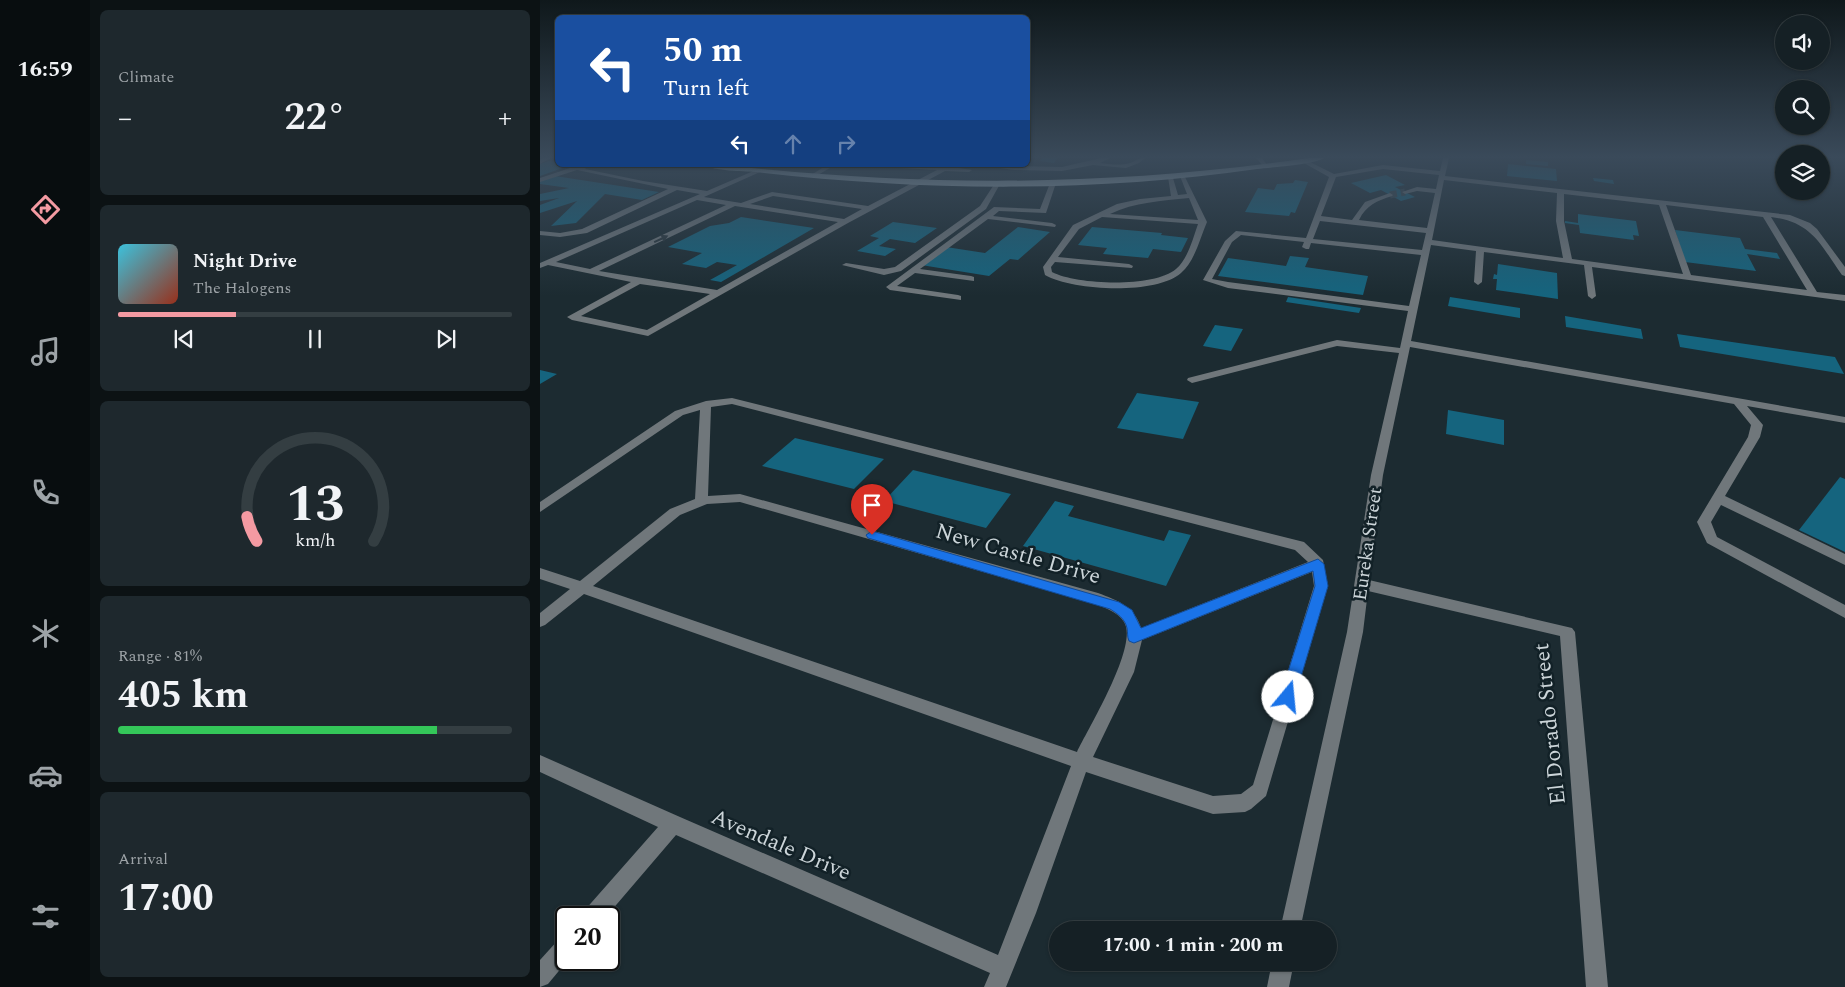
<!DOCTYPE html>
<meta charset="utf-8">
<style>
:root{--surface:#152025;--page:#1e282d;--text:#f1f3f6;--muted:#9da3a7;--line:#343e42;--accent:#f49aa2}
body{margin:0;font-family:Spectral,serif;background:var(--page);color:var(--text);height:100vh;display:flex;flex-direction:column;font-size:19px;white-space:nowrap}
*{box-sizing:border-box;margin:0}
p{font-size:16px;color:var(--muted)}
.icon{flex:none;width:28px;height:28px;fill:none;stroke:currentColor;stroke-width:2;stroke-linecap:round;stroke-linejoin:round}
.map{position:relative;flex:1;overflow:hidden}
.sheet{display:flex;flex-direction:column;gap:10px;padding:10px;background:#0c1214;width:450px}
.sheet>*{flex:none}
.hud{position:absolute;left:15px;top:15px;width:475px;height:152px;border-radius:8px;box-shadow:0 1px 4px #0004,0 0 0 1px var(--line);background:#1a4fa0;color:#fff;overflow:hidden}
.controls{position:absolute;left:1235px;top:15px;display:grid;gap:10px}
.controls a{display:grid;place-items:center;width:55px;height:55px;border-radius:50%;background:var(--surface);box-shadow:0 1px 4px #0004,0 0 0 1px var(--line);font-size:25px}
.speed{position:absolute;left:15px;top:906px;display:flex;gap:10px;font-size:25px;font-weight:700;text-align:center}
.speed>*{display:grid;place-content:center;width:65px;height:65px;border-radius:50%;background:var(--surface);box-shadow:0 1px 4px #0004,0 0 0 1px var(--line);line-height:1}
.speed .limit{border:2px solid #111;border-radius:8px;background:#fff;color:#111}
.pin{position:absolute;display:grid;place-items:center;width:42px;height:42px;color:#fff;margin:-51px -21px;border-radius:50% 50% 50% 0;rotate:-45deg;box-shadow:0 0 5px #0007}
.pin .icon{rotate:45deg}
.me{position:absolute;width:55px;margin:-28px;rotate:17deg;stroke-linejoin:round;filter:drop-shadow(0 0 4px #0008)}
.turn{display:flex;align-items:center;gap:18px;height:105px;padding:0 25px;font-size:22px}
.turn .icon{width:65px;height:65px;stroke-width:2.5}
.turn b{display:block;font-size:35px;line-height:42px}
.lanes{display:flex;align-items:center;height:48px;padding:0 25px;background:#0003;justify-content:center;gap:25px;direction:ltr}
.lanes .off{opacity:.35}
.big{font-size:38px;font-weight:700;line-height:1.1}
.sheet .tile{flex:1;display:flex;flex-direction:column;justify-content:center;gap:8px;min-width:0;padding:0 18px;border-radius:8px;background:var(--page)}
.sheet .dial{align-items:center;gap:0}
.dial svg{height:130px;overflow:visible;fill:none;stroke:var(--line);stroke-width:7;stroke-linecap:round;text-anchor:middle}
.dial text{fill:var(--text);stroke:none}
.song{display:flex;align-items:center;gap:15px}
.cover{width:60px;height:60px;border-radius:8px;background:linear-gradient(135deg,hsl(190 70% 55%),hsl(10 70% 35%))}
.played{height:5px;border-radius:2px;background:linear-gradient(90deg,var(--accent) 30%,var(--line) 30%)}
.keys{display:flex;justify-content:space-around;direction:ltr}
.heat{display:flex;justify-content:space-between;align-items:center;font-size:28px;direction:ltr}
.charge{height:8px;border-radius:4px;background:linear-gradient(90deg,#34c759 81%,var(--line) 0)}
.trip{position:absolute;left:509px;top:921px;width:288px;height:50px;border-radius:25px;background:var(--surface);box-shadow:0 1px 4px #0004,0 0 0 1px var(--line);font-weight:700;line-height:50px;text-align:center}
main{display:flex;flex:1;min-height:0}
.dock{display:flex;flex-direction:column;width:90px;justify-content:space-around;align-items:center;background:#080d0f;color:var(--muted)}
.dock .icon{width:35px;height:35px}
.dock .selected{color:var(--accent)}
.dock b{font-size:22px;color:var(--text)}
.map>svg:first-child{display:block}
.building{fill:#15647e}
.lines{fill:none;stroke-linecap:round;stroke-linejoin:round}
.minor-tunnel{stroke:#36444a;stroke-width:7;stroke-dasharray:7 4;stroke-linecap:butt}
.minor{fill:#70777b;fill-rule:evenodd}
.major{fill:#b7c7ce;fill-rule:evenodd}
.oneway{fill:#2a363c}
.route{fill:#1a73e8;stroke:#114b97}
.labels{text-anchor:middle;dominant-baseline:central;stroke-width:5;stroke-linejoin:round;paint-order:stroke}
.street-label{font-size:19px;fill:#ccd5d9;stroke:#122127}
.near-street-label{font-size:22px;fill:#ccd5d9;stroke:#122127}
</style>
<main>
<nav class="dock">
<b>16:59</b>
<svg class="icon selected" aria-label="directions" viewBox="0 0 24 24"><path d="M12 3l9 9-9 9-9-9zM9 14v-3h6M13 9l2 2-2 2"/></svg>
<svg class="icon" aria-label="music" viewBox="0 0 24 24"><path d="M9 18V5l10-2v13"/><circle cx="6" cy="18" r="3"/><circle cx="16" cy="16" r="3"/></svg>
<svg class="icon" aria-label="phone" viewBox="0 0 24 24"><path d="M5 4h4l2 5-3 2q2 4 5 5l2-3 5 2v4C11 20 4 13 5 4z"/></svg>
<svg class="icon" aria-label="climate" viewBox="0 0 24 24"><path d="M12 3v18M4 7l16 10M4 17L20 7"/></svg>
<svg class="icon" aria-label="car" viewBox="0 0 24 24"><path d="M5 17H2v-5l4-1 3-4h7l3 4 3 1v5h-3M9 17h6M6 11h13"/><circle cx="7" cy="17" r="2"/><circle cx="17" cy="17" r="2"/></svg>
<svg class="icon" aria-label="filters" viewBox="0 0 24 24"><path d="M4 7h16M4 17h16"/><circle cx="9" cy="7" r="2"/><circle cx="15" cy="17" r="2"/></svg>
</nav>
<section class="sheet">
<div class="tile"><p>Climate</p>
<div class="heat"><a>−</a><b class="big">22°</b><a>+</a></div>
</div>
<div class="tile">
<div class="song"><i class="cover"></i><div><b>Night Drive</b><p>The Halogens</p></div></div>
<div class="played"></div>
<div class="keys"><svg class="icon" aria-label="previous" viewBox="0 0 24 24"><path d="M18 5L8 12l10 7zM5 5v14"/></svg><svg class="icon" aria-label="pause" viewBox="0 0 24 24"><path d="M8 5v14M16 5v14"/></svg><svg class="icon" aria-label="next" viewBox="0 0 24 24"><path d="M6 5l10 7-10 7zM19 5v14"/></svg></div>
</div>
<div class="tile dial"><svg viewBox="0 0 100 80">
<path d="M14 69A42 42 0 1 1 86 69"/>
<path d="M14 69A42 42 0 0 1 8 54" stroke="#f49aa2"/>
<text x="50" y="56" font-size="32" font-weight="700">13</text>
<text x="50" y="72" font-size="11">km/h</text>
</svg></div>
<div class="tile"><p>Range · 81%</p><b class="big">405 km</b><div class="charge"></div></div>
<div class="tile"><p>Arrival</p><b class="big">17:00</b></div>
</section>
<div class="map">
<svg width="1305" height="987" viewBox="0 0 1305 987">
<rect width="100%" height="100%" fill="#1c2b31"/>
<g class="building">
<polygon points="502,158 517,158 514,163 500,161"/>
<polygon points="986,160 1008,162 1008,166 986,164"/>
<polygon points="9,161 18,162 18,165 31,165 0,176 0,164"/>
<polygon points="968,164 1016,169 1017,181 967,176"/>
<polygon points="846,175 865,185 855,187 875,197 861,201 841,190 830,193 811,183"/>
<polygon points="15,176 119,192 102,200 65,194 36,223 11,226 37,201 0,213 0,205 19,198 0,201 0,194 29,188 0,184 0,181"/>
<polygon points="1053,178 1073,180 1074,184 1054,181"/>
<polygon points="755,180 768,182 755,213 751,212 749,216 705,212 718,188 734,190 737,184 753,183"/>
<polygon points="1038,214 1096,221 1099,236 1093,235 1094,240 1040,233 1039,225 1025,223 1025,221 1038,223"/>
<polygon points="201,217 274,228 181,282 170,280 197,265 177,262 166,268 142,264 162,253 128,247 170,226 189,223"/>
<polygon points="353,222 397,228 375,243 350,239 339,246 356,249 345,256 317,251 339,238 330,236"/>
<polygon points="478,227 510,232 478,260 470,259 449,276 381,265 406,247 445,253"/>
<polygon points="552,227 622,233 621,235 648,238 641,252 613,249 608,258 563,254 567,248 538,245"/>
<polygon points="1135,230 1200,238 1205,249 1237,253 1240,259 1207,254 1216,271 1145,262"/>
<polygon points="750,256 769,258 765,267 828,276 823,295 678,276 688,258 746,266"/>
<polygon points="958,264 1017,273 1018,299 956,290 957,279 953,279 954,274 957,275"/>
<polygon points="748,297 821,308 819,313 746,302"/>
<polygon points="910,297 980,308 980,318 908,306"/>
<polygon points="1025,316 1101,329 1103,339 1026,327"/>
<polygon points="675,325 703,329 691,351 663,346"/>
<polygon points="1137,334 1295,357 1304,374 1140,347"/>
<polygon points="0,370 17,374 0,384"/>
<polygon points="597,393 659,402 643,439 577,428"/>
<polygon points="908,410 964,420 964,445 906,434"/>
<polygon points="255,438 344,459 314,489 222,466"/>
<polygon points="373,470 471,494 446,528 344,501"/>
<polygon points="1300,477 1305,479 1305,552 1259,530"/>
<polygon points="515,501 534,506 528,516 624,541 629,530 651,535 626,586 483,546"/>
</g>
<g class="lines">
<polyline class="minor-tunnel" points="850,195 865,192"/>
<g class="minor">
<polygon points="3,158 11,158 0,164 0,160"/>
<path d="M561,158H570L560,163C569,164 580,166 590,163C596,161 598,158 605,158L599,163L586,168L553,165L522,171L474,170L440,165L522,167Z"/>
<polygon points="716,158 722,158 729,168 725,168"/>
<path d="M903,158H909L905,176L1250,215L1270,223L1277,229L1305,267V276L1302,275C1280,244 1272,222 1231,217L1277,292L1305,295V301L1052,267L1056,296L1052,299L1048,296L1044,265L944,252L942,282L938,285L934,282L936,251L891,245L871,341L1305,417V423L1207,406L1223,425L1220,437L1185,496L1305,554V565L1181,505L1171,522L1177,537L1305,605V618L1167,543L1157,522L1208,437L1211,425L1194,404L870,347L843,475L829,580L1032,628L1035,632L1068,987H1046L1020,636L828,591L823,632L760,930H740L807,632L831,475L859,353L797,346L652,383L647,380L648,378L797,340L860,348L868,311L688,288L663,280L685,241L696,231L766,238L789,177L762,162V160H766L794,174L843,165L900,171ZM843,169L899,175L896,189L877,187L862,192L865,194L877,191L895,193L887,228L819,220C826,205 837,201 852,196L853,195L850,193L825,202L812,220L781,216L796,177ZM904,180L1017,193L1016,221L1023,258L892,240ZM1024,194L1119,205L1143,274L1032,259L1024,221ZM1126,205L1223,217L1267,290L1151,275ZM780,221L886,233L882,250L773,239ZM701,235L764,242L762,247L766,249H769L771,243L881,255L869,306L688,282L672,279L692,242Z"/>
<path d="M39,165H49L45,169L103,181L167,191L218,169L220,172L164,197L201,203L232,192L328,206L397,170L343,167L340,165L403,167L414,165L412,167L432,170L429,172L405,171L308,223L108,336L32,320L27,317L91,282L8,265L0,268V263L160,194L137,190L47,233L20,237L0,235V231L20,233L42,229L128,189L37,170L0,182V178ZM233,196L322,209L304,219L210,204ZM157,200L186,205L50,269L16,262ZM195,206L298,222L177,290L59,271ZM100,284L170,294L107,330L41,316Z"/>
<polygon points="287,165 295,165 276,176 271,175"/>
<path d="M640,176L645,177L667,222C660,238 655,261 641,273C616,295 533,291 505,275L503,267L533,225L577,204L600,199L631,196L628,177L633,178L638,195L647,194ZM649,198L658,220L570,214C595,202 621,201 649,198ZM562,217L658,224C653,238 648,259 636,269C614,288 537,285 512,272L511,267L515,262L592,268L593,266L589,264L518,257L539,229Z"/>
<polygon points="513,181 516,183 506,213 459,211 453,216 512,223 516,225 515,227 448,219 380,269 431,276 434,277 434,281 375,273 357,286 418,295 421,296 421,300 350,290 346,287 454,207 500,209 510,183"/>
<polygon points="455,183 460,184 446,209 361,271 344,275 302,265 306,263 344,269 355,267 440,206"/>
<path d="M192,398L764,542L783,560L788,586L726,796L711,809L705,812L673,814L546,772L496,913L466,987H444L450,973L136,835L65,918H41L44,911L118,827L0,772V755L140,817L458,955L531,766L44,594L5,625L0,627V613L30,589L0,579V568L40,581L130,509L155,499L160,410L143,415L0,512V502L135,411L166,401ZM192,404L755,550L768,562L601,628C595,607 577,600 558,593L200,494L168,496L171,407ZM200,502L555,604C565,608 578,612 584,622C599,645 549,727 537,752L53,586L140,515L167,504ZM772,572L774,586L713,785L701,794L673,796L553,757L594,672L602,640Z"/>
<polygon points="26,936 28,960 8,984 0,987 0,960 19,939"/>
<polygon points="732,962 754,962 749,987 727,987"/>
</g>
<path class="major" d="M769,158H784C773,165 732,167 717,169C552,193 381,191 216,172C203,171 174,171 164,165H184C383,187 571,187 769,158Z"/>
</g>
<defs><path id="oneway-solid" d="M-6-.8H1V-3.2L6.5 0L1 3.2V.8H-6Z" transform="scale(1.25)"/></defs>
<use class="oneway" href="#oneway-solid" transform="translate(121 239) rotate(-25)"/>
<linearGradient id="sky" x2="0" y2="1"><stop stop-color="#0f181b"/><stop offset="0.53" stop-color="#3a4a5a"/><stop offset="1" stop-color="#3a4a5a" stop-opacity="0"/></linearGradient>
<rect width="1305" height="296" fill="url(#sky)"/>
<path class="route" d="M332,531L579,602L592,610L601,628L778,559L784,564L788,586L755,697L753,702L748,704L743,702L740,697L775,586L773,571L594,643L589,641C587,636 588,634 587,628C585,619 578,614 570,609L328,538L326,535Z"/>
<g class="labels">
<g class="street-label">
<text transform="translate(828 544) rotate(-82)">Eureka Street</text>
</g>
<g class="near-street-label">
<text transform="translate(478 554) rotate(16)">New Castle Drive</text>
<text transform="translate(1010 724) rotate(-96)">El Dorado Street</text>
<text transform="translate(241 845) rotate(23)">Avendale Drive</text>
</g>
</g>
</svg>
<div class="controls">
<a><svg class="icon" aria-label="sound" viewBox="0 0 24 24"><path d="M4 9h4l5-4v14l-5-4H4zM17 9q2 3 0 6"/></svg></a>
<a><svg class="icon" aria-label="search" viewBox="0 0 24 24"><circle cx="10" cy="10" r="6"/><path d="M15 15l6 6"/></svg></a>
<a><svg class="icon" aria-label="layers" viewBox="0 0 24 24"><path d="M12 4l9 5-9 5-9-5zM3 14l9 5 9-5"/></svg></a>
</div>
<div class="speed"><div class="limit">20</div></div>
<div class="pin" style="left:332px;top:535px;background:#d93025"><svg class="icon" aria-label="arrive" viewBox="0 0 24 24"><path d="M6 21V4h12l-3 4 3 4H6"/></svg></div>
<svg class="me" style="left:748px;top:697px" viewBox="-20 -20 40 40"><circle r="19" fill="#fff"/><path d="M0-13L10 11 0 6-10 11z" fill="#1a73e8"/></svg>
<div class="trip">17:00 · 1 min · 200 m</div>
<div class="hud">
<div class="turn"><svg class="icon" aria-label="left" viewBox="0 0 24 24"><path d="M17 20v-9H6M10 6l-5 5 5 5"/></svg><div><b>50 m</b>Turn left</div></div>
<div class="lanes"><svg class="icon" aria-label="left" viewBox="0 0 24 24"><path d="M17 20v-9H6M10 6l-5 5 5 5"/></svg><svg class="icon off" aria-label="ahead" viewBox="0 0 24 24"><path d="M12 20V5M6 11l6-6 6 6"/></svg><svg class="icon off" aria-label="right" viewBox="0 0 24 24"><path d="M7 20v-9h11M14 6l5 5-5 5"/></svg></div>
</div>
</div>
</main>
